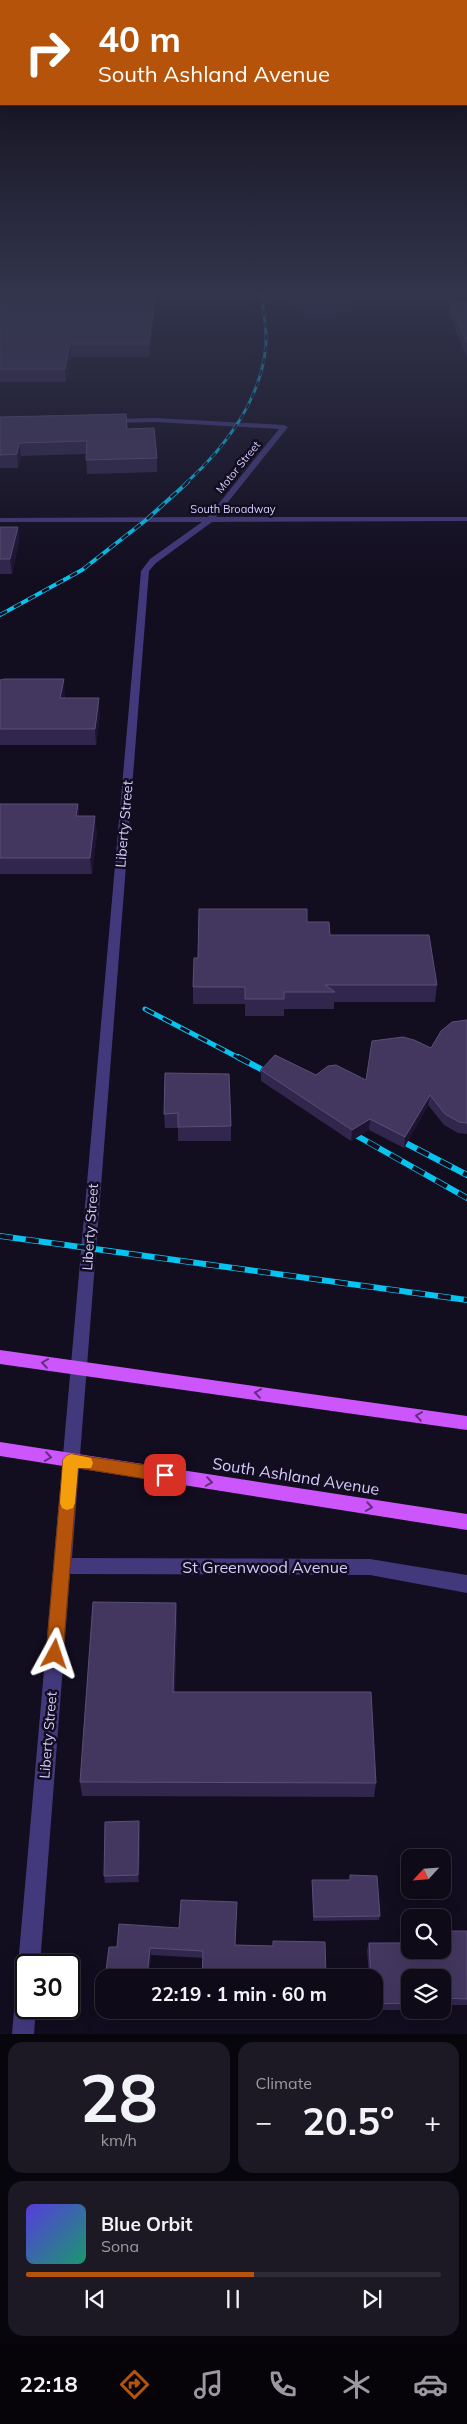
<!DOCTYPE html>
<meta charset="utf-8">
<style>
:root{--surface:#0e0a17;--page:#1c1824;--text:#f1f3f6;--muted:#9b9aa1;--line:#2e2b36;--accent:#b45309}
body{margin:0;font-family:Mulish,sans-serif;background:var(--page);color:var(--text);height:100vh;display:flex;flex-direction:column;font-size:19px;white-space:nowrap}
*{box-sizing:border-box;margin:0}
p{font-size:16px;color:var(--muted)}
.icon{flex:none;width:28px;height:28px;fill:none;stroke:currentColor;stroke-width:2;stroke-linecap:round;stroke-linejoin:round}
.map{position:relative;height:2034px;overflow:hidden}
.sheet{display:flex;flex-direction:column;gap:8px;padding:8px;background:#08060d;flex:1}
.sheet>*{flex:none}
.hud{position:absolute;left:0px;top:0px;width:468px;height:105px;box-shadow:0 5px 20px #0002,0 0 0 1px var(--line);background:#b45309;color:#fff;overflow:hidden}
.needle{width:32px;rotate:244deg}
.buttons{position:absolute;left:401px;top:1849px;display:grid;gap:10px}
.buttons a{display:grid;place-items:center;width:50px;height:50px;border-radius:10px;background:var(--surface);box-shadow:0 5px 20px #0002,0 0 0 1px var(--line);font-size:25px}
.speed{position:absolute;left:15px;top:1954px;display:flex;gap:10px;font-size:25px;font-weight:700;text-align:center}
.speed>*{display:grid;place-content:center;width:65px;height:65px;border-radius:50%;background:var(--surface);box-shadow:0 5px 20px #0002,0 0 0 1px var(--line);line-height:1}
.speed .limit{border:2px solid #111;border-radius:8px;background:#fff;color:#111}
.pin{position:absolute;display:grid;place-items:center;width:42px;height:42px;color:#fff;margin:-21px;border-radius:10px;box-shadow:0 2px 8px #0006}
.me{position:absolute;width:55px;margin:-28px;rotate:5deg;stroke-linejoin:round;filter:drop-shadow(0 0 4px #0008)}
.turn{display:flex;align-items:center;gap:18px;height:105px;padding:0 15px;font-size:22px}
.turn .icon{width:65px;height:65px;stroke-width:2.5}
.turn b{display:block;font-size:35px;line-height:42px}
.big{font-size:38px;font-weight:700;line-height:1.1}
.sheet .widget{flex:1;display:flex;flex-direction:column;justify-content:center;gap:8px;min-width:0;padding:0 18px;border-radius:15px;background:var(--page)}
.sheet .dial{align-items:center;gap:0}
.dial b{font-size:65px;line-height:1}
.song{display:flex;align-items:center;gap:15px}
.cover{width:60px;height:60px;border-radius:8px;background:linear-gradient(135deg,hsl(250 70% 55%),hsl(160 70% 35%))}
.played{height:5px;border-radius:2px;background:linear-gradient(90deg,var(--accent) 55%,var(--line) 55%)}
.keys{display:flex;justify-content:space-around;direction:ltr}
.heat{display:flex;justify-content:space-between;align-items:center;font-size:28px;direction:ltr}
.sheet .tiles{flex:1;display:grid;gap:8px;grid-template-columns:1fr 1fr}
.widget:last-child{grid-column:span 2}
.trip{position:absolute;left:95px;top:1969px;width:288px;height:50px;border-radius:15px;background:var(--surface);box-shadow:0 5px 20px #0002,0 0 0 1px var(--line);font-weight:700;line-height:50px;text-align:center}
.tabs{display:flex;height:80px;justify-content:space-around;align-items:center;background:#060409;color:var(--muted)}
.tabs .icon{width:35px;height:35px}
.tabs .current{color:var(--accent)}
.tabs b{font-size:22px;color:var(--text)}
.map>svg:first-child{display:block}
.water{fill:#0a173b}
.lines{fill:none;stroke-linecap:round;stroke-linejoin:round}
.minor{fill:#42397d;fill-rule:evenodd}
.major{fill:#cc56fb;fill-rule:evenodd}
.rail-far3-casing{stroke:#06c3ef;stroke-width:3}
.rail-far2-casing{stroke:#06c3ef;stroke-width:4}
.rail-far1-casing{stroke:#06c3ef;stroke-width:5}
.rail-casing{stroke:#06c3ef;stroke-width:6}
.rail-far3{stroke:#120d1f;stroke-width:2;stroke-dasharray:6;stroke-linecap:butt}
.rail-far2{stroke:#120d1f;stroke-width:2.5;stroke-dasharray:8;stroke-linecap:butt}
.rail-far1{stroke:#120d1f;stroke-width:3;stroke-dasharray:10;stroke-linecap:butt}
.rail{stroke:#120d1f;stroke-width:4.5;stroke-dasharray:13;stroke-linecap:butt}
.wall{fill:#31264c}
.shaded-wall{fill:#1d1432}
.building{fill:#43375f;stroke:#5a4f78}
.oneway{stroke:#662e82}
.route{fill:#b45309;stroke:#753606}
.slow{fill:#f59e0b}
.labels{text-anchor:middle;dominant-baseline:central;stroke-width:5;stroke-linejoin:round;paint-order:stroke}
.far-street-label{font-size:11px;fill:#d6ccfe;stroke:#120d1f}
.street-label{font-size:14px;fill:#d6ccfe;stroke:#120d1f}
.near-street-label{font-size:16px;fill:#d6ccfe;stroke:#120d1f}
</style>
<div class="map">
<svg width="467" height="2034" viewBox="0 0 467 2034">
<rect width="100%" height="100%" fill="#120d1f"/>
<polygon class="water" points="293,291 346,291 349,316 304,318 299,315"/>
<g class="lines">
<g class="minor">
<polygon points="156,418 284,425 288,427 216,517 467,517 467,521 212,522 156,563 149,571 72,1558 370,1559 467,1575 467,1593 370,1575 70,1574 40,1965 26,1965 26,1974 22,1972 18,1965 141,571 150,559 202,522 0,522 0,518 208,517 279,429 156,422 110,423 106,421 110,419"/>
<polygon points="26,1988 26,2008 36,2008 34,2034 12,2034 15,1999 18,1991"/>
</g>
<g class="major">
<polygon points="0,1350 467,1416 467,1430 0,1364"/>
<polygon points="0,1442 467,1514 467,1530 0,1456"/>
</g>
<g class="rail-far3-casing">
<path id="rail-far3" d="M186,483C225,448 262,399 266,344C267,327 263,308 261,291"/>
</g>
<g class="rail-far2-casing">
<polyline id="rail-far2" points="0,615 82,570 146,520 188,482"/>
</g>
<g class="rail-far1-casing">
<polyline id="rail-far1" points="145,1009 241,1059"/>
</g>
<g class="rail-casing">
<g id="rail">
<polyline points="238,1057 274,1076"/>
<polyline points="345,1129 467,1198"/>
<polyline points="394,1137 467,1175"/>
<polyline points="0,1236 467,1300"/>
</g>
</g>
<use href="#rail-far3" class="rail-far3"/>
<use href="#rail-far2" class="rail-far2"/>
<use href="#rail-far1" class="rail-far1"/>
<use href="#rail" class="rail"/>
</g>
<g class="wall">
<polygon points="0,291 157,291 149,357 71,357 66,382 0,382"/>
<polygon points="450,302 467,302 467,358 449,314"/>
<polygon points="0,417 127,429 157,458 157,472 87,474 86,454 21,456 18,468 0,468"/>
<polygon points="0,527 18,527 19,541 12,574 0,574"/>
<polygon points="0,680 65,695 65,698 100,714 96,745 0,745"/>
<polygon points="0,804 78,804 79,816 97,832 92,874 0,874"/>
<polygon points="307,922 330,935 437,985 435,1002 334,1002 334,1009 284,1009 284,1016 245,1016 245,1004 193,1004 193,987 198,958"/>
<polygon points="467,1020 467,1134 458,1133 444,1125 428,1105 404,1148 369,1130 351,1141 261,1081 261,1070 366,1080 431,1048"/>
<polygon points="165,1073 231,1126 231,1141 178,1141 178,1128 165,1128 164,1114"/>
<polygon points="176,1603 177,1618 175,1692 376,1783 374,1797 82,1796 80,1782"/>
<polygon points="140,1828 139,1882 105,1883 104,1876"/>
<polygon points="350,1875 380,1916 379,1920 313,1921 312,1880 350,1880"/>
<polygon points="450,1931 467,1931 467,2005 442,2005 442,1978 410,1978 410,2010 372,2010 374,2010 374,1978 369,1978 367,1950 369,1943 448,1942 447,1938"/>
<polygon points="325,1942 203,1958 151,1955 149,1978 105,1978 117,1947 236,1945 273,1946"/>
</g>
<g class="shaded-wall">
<polygon points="155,291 157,291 149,357 149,344"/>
<polygon points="70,344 71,357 66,382 65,369"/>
<polygon points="19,443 21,456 18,468 17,454"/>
<polygon points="18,527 19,541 12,574 10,559"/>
<polygon points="64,679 65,695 61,714 60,698"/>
<polygon points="99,698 100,714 96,745 95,729"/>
<polygon points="78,804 79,821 76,816"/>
<polygon points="95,816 97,832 92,874 90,858"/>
<polygon points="430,1095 428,1105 404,1148 405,1137"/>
<polygon points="370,1119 369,1130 351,1141 352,1130"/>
<polygon points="176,1603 177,1618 174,1706 173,1692"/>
<polygon points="139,1821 140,1828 139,1882 138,1875"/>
<polygon points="150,1948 151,1955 149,1978 147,1978"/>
</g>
<g class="building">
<polygon points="0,291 155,291 149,344 70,344 65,369 0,369"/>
<polygon points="450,302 467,302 467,343"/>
<polygon points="126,414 127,429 154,428 157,458 86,460 87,441 19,443 17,454 0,455 0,417"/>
<polygon points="0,527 18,527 10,559 0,559"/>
<polygon points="5,679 64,679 60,698 99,698 95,729 0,729 0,680"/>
<polygon points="0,804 78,804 76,816 95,816 90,858 0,858"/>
<polygon points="199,909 307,909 307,922 329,922 330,935 429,935 437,985 325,985 335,992 284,992 284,999 245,999 245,987 193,987 194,958 198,958"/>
<polygon points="467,1020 467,1123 459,1122 445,1114 430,1095 405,1137 370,1119 352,1130 261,1070 275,1055 316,1075 328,1066 336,1065 366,1080 372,1041 403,1037 414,1040 431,1048 441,1031 452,1022"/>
<polygon points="165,1073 229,1074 231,1126 178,1127 178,1113 164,1114"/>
<polygon points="93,1602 176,1603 173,1692 371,1692 376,1783 80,1782"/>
<polygon points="139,1821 138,1875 104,1876 105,1822"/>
<polygon points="350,1875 377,1876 380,1916 314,1917 312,1880 350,1880"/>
<polygon points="181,1900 237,1902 235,1945 273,1946 273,1941 325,1942 326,1978 202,1978 203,1951 150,1948 147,1978 105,1978 109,1947 117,1947 119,1924 179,1928"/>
<polygon points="450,1931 467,1931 467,1999 442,1998 442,1978 410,1978 410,2003 374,2004 374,1978 371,1978 369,1943 410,1943 410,1950 442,1950 442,1942 451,1942"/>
</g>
<defs><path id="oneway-chevron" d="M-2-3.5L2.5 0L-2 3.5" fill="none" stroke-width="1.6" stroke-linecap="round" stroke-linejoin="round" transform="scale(1.25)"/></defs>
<g class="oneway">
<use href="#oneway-chevron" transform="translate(45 1363) rotate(-172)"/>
<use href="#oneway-chevron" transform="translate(258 1393) rotate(-172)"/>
<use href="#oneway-chevron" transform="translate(419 1416) rotate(-172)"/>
<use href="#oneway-chevron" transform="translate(48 1457) rotate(9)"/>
<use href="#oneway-chevron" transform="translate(209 1482) rotate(9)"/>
<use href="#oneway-chevron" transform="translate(369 1507) rotate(9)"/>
</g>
<linearGradient id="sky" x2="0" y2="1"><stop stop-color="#0a0711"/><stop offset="0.51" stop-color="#33354d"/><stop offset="1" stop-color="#33354d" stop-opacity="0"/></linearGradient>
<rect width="467" height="576" fill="url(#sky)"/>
<polygon class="route" points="71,1454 165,1468 171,1470 173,1475 171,1480 165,1482 78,1468 63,1654 61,1660 55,1662 49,1660 46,1654 63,1460 66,1456"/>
<polygon class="slow" points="71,1454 91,1458 93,1463 91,1468 78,1468 75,1503 73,1508 67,1510 62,1508 60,1503 63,1460 66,1456"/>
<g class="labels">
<g class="far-street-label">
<text transform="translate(238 467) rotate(-51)">Motor Street</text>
<text x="233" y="509">South Broadway</text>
</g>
<g class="street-label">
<text transform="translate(124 824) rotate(-85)">Liberty Street</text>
<text transform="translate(90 1227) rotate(-86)">Liberty Street</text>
<text transform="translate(48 1735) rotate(-85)">Liberty Street</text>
</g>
<g class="near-street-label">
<text transform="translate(296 1476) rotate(9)">South Ashland Avenue</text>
<text x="265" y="1567">St Greenwood Avenue</text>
</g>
</g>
</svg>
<div class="buttons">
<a><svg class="needle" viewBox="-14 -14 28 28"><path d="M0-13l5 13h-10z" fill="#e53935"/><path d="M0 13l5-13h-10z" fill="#9b9aa1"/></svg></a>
<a><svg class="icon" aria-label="search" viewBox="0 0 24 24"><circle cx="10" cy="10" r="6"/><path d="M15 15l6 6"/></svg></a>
<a><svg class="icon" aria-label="layers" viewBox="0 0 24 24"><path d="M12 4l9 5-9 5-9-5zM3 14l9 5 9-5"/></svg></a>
</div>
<div class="speed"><div class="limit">30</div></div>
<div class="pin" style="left:165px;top:1475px;background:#d93025"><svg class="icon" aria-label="arrive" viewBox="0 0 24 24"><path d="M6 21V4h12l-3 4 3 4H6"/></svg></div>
<svg class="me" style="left:55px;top:1654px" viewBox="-20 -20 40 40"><path d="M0-17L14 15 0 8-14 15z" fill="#b45309" stroke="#fff" stroke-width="4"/></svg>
<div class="trip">22:19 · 1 min · 60 m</div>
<div class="hud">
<div class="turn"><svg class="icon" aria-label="right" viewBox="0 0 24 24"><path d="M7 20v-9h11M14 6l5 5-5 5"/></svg><div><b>40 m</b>South Ashland Avenue</div></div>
</div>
</div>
<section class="sheet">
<div class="tiles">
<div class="widget dial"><b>28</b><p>km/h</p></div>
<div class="widget"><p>Climate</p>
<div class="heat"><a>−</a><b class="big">20.5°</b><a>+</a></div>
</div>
<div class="widget">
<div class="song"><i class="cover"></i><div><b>Blue Orbit</b><p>Sona</p></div></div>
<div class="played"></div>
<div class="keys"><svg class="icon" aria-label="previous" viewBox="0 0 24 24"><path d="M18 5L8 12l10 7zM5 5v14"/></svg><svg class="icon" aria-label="pause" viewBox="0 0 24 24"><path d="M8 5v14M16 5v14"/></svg><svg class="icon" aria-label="next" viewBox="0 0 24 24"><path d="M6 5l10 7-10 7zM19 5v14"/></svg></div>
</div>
</div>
</section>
<nav class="tabs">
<b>22:18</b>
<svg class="icon current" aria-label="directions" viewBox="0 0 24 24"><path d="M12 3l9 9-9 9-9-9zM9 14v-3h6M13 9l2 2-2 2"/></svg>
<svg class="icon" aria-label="music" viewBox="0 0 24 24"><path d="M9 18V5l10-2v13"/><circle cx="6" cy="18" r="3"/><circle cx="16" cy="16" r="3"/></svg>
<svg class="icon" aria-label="phone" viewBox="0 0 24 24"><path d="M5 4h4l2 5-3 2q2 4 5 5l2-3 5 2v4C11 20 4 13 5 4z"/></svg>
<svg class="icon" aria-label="climate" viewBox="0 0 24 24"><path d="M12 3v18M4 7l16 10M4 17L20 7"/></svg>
<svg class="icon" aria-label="car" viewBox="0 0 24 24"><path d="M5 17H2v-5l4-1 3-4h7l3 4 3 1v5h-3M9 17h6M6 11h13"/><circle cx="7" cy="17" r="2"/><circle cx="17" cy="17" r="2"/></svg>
</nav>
